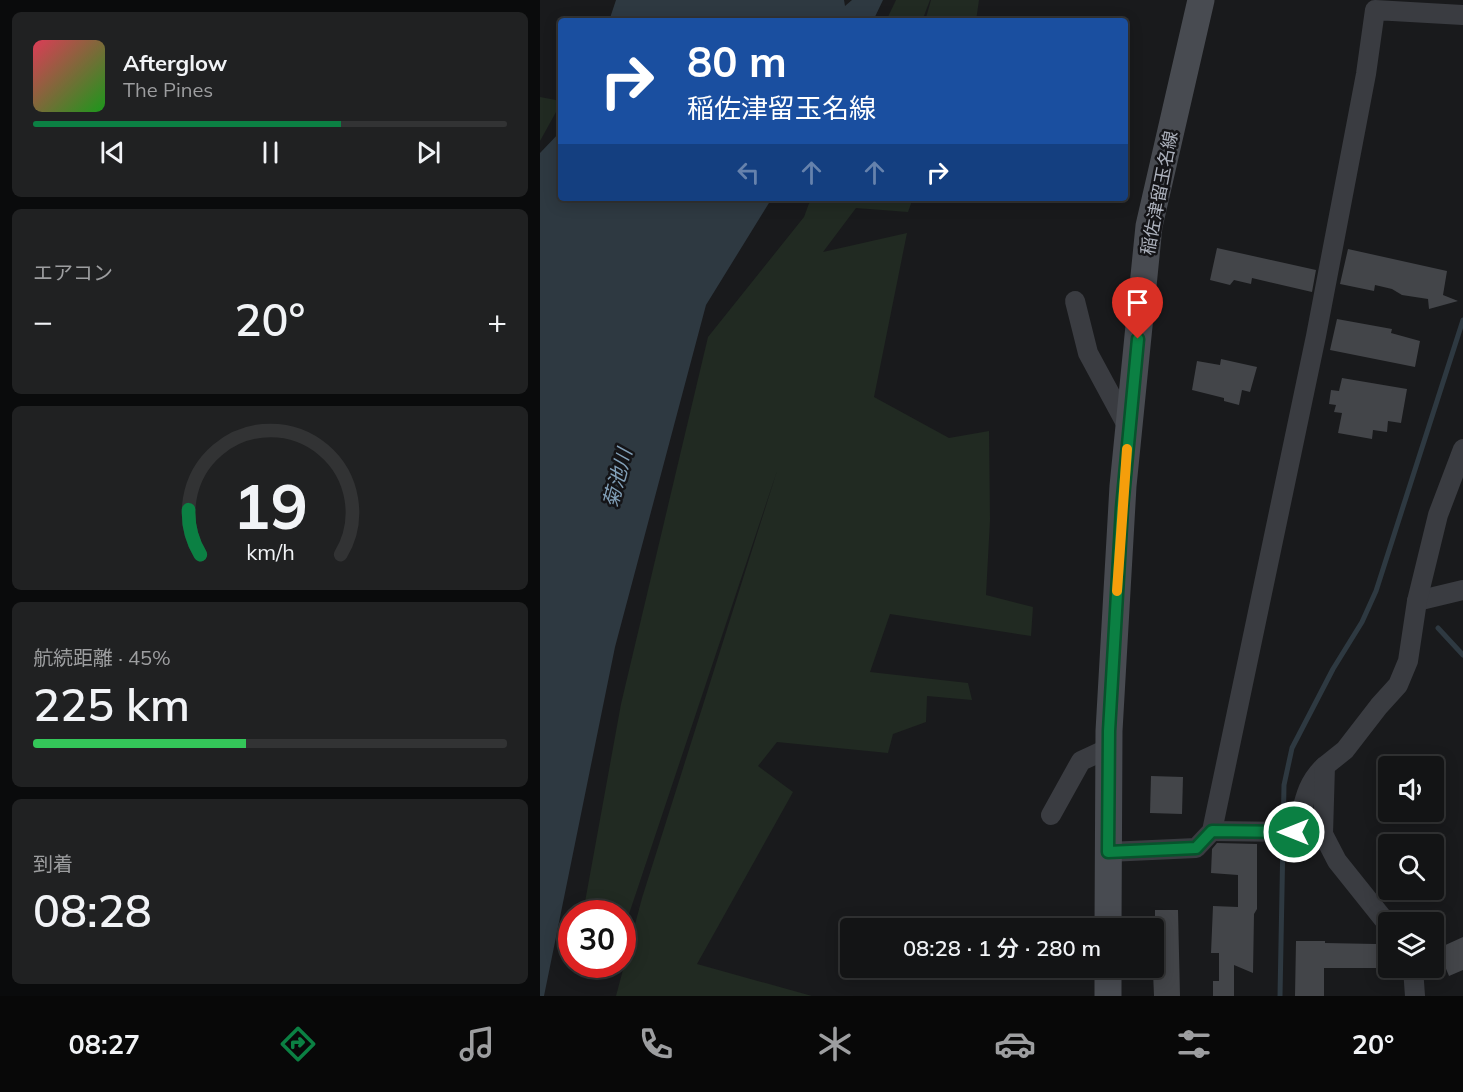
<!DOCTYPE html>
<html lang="ja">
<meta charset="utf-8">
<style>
:root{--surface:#131415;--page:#202122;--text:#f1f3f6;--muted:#9d9ea0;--line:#323334;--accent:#0b8043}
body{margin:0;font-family:Mulish,"Noto Sans JP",sans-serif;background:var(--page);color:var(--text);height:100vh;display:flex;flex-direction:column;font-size:22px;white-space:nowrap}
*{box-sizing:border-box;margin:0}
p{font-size:20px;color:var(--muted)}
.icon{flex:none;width:33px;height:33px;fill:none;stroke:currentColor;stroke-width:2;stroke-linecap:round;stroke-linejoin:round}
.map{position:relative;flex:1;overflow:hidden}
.side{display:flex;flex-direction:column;gap:12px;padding:12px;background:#0a0b0c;width:540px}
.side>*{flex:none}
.top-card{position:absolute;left:18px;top:18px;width:570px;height:183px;border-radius:6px;box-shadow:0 3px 15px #0003,0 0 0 2px var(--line);background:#1a4fa0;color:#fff;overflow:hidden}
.buttons{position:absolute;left:838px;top:756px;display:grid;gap:12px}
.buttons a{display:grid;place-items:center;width:66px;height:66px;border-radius:6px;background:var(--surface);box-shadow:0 3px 15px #0003,0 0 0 2px var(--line);font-size:30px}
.speed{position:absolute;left:18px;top:900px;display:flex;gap:12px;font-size:30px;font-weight:700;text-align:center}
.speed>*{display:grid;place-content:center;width:78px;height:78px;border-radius:50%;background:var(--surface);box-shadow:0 3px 15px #0003,0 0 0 2px var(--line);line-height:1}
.speed .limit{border:9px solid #d22;background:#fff;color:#111}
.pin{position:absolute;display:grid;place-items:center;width:51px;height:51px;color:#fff;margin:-62px -26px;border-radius:50% 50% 50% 0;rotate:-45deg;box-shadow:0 0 6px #0007}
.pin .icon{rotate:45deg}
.me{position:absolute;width:66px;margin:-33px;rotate:270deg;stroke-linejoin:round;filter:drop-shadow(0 0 4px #0008)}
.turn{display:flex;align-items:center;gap:21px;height:126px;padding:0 30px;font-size:27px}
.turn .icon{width:78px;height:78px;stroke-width:2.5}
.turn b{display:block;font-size:42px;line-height:51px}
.lanes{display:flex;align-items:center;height:57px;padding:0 30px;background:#0003;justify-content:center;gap:30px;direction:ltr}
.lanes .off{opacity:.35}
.big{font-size:45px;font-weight:600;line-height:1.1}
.side .card{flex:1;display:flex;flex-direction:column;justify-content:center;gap:9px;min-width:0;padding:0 21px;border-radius:9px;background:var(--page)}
.side .dial{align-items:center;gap:0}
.dial svg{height:156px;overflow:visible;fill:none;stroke:var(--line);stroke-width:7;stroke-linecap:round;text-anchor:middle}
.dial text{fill:var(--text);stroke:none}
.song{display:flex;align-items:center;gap:18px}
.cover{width:72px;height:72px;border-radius:9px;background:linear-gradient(135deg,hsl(350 70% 55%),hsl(120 70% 35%))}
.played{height:6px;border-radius:3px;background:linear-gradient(90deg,var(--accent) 65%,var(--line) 65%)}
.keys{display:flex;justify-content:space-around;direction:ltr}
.heat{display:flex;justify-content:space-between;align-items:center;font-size:33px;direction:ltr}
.charge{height:9px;border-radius:4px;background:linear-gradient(90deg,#34c759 45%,var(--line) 0)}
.trip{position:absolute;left:300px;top:918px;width:324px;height:60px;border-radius:6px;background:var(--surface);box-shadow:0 3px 15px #0003,0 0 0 2px var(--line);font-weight:600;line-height:60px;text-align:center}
.menu{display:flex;height:96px;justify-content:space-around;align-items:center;background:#080808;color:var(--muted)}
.menu .icon{width:42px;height:42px}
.menu .selected{color:var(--accent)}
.menu b{font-size:27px;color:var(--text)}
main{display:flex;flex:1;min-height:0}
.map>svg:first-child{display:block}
.green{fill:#212a22}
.water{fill:#2e3941}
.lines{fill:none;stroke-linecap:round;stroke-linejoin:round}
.stream{stroke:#2e3941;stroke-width:5}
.building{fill:#434549}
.street{stroke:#3a3c41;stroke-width:20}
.secondary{stroke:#484b51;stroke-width:27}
.route-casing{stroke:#07532c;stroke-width:15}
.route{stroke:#0b8043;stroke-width:10}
.slow{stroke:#f59e0b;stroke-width:10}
.labels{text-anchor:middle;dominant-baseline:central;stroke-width:5;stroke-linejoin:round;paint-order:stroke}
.street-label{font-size:18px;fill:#acb1bc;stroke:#141417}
.water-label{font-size:20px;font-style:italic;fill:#82a0b8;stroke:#141417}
</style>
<main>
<section class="side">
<div class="card">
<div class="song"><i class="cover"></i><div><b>Afterglow</b><p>The Pines</p></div></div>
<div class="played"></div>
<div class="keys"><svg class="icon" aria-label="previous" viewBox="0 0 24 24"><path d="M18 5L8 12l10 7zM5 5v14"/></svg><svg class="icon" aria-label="pause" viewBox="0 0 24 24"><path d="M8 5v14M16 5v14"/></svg><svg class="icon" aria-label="next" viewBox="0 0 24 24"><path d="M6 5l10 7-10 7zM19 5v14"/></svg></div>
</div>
<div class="card"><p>エアコン</p>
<div class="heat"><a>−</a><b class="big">20°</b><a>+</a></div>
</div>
<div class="card dial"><svg viewBox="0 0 100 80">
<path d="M14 69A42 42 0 1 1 86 69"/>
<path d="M14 69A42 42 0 0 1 8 46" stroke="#0b8043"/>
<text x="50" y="56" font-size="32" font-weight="700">19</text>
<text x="50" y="72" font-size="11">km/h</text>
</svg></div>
<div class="card"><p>航続距離 · 45%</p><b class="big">225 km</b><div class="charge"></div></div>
<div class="card"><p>到着</p><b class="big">08:28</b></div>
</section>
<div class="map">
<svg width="923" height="996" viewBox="0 0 923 996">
<rect width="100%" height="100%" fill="#191a1c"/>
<g class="green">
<polygon points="356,0 390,0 382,21 346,21"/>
<polygon points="391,0 439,0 436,21 385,21"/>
<polygon points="0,97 21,101 21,103 0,141"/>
<polygon points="271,198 319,198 319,200 321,198 373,198 368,212 316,208 283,252 367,233 334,397 409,438 449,431 450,520 446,595 493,607 491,636 350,614 330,672 428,683 432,700 387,696 386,722 353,734 348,753 237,742 218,766 253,792 157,964 272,996 76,996 102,898 237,471 83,932 82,914 43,913 81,704 168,337 264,217"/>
</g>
<g class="water">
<polygon points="76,0 304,0 305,6 312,0 343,0 333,21 69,21"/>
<polygon points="21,131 21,198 232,198 166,305 75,647 4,996 0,996 0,153"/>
</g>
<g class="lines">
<g class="stream">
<polyline points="898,628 923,655"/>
<polyline points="740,996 744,785 752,748 793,669 822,622 836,591 923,320"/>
</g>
</g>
<g class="building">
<polygon points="677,248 776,270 772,292 712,278 711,284 694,280 690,285 670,280"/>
<polygon points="808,249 907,271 903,295 918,301 889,309 888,299 862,295 852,289 835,285 834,291 800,284"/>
<polygon points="797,319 852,329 851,333 880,341 875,367 790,350"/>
<polygon points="681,359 717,367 710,392 702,390 699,405 684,401 684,398 652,390 657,361 680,365"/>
<polygon points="802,378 867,389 861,423 848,421 847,432 833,430 832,439 798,433 802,413 794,412 796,405 789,404 791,390 799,391"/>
<polygon points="611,776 643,777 642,814 610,813"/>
<polygon points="677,843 717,844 717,909 714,914 713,973 694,965 694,996 673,996 673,981 679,981 679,953 671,953 673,906 698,907 698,875 671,873 672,849"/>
<polygon points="615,910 638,910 640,996 614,996 613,972 615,972 617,968 621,968 620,923 615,923"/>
<polygon points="923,937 923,970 909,976 902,959 906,957 901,947"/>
<polygon points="756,941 785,941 785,943 836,944 836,952 849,952 849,965 836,965 836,968 784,968 784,996 755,996"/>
</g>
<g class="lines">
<g class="street">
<polyline points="535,301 548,353 589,429"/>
<polyline points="877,601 923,590"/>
<polyline points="511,815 541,761 569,748"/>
<path d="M672,831L754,832L757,830C764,805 765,784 785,766"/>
<polyline points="568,852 656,848 672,831 776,336 826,74 835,10 923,15"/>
<polyline points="849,926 797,861 783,834 785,766 805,750 839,706 858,685 868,661 877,601 898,515 923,449"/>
<polyline points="873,968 875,996"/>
</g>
<g class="secondary">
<polyline points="568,928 569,731 583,486 609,226 661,0"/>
<polyline points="568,996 568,968"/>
</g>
</g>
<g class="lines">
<g class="route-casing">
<polyline id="route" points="598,339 582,508 569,731 568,852 656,848 672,831 754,832"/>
</g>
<use href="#route" class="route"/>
<polyline class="slow" points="577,591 587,449"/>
</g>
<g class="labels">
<g class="street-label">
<text transform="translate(619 193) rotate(-79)">稲佐津留玉名線</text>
</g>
<g class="water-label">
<text transform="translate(77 478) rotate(-75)">菊池川</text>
</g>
</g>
</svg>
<div class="buttons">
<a><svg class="icon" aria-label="sound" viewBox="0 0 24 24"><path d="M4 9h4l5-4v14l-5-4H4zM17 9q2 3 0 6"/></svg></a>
<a><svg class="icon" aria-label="search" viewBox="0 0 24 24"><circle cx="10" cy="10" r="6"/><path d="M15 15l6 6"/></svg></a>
<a><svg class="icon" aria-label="layers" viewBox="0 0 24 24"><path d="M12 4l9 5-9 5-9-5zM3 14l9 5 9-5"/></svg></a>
</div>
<div class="speed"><div class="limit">30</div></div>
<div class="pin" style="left:598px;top:339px;background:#d93025"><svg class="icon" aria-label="arrive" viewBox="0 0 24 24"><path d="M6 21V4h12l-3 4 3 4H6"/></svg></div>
<svg class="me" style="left:754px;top:832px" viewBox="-20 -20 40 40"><circle r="17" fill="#0b8043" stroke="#fff" stroke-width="3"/><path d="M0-11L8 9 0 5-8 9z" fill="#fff"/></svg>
<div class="trip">08:28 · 1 分 · 280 m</div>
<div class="top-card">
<div class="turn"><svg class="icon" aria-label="right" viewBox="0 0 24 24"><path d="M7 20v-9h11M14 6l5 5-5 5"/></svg><div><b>80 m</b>稲佐津留玉名線</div></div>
<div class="lanes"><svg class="icon off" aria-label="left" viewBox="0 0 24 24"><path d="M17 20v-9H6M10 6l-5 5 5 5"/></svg><svg class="icon off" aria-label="ahead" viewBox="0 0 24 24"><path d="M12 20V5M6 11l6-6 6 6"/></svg><svg class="icon off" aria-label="ahead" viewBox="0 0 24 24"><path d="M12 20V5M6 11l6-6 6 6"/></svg><svg class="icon" aria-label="right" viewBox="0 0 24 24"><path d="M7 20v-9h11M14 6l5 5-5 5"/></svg></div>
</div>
</div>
</main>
<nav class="menu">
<b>08:27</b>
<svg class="icon selected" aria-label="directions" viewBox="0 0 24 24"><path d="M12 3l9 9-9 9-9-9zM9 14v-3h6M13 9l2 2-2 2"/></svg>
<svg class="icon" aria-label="music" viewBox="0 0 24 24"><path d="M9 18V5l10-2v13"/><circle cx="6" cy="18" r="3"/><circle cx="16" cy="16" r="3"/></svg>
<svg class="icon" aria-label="phone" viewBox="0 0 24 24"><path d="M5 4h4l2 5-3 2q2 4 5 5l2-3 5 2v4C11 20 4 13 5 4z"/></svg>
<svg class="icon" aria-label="climate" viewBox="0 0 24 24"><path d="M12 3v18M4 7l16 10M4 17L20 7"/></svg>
<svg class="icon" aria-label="car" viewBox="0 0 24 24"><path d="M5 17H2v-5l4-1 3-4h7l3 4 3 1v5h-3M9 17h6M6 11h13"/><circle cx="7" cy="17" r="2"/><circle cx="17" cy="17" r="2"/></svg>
<svg class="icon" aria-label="filters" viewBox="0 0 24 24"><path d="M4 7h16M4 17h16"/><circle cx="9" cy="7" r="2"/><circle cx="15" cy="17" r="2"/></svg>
<b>20°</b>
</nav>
